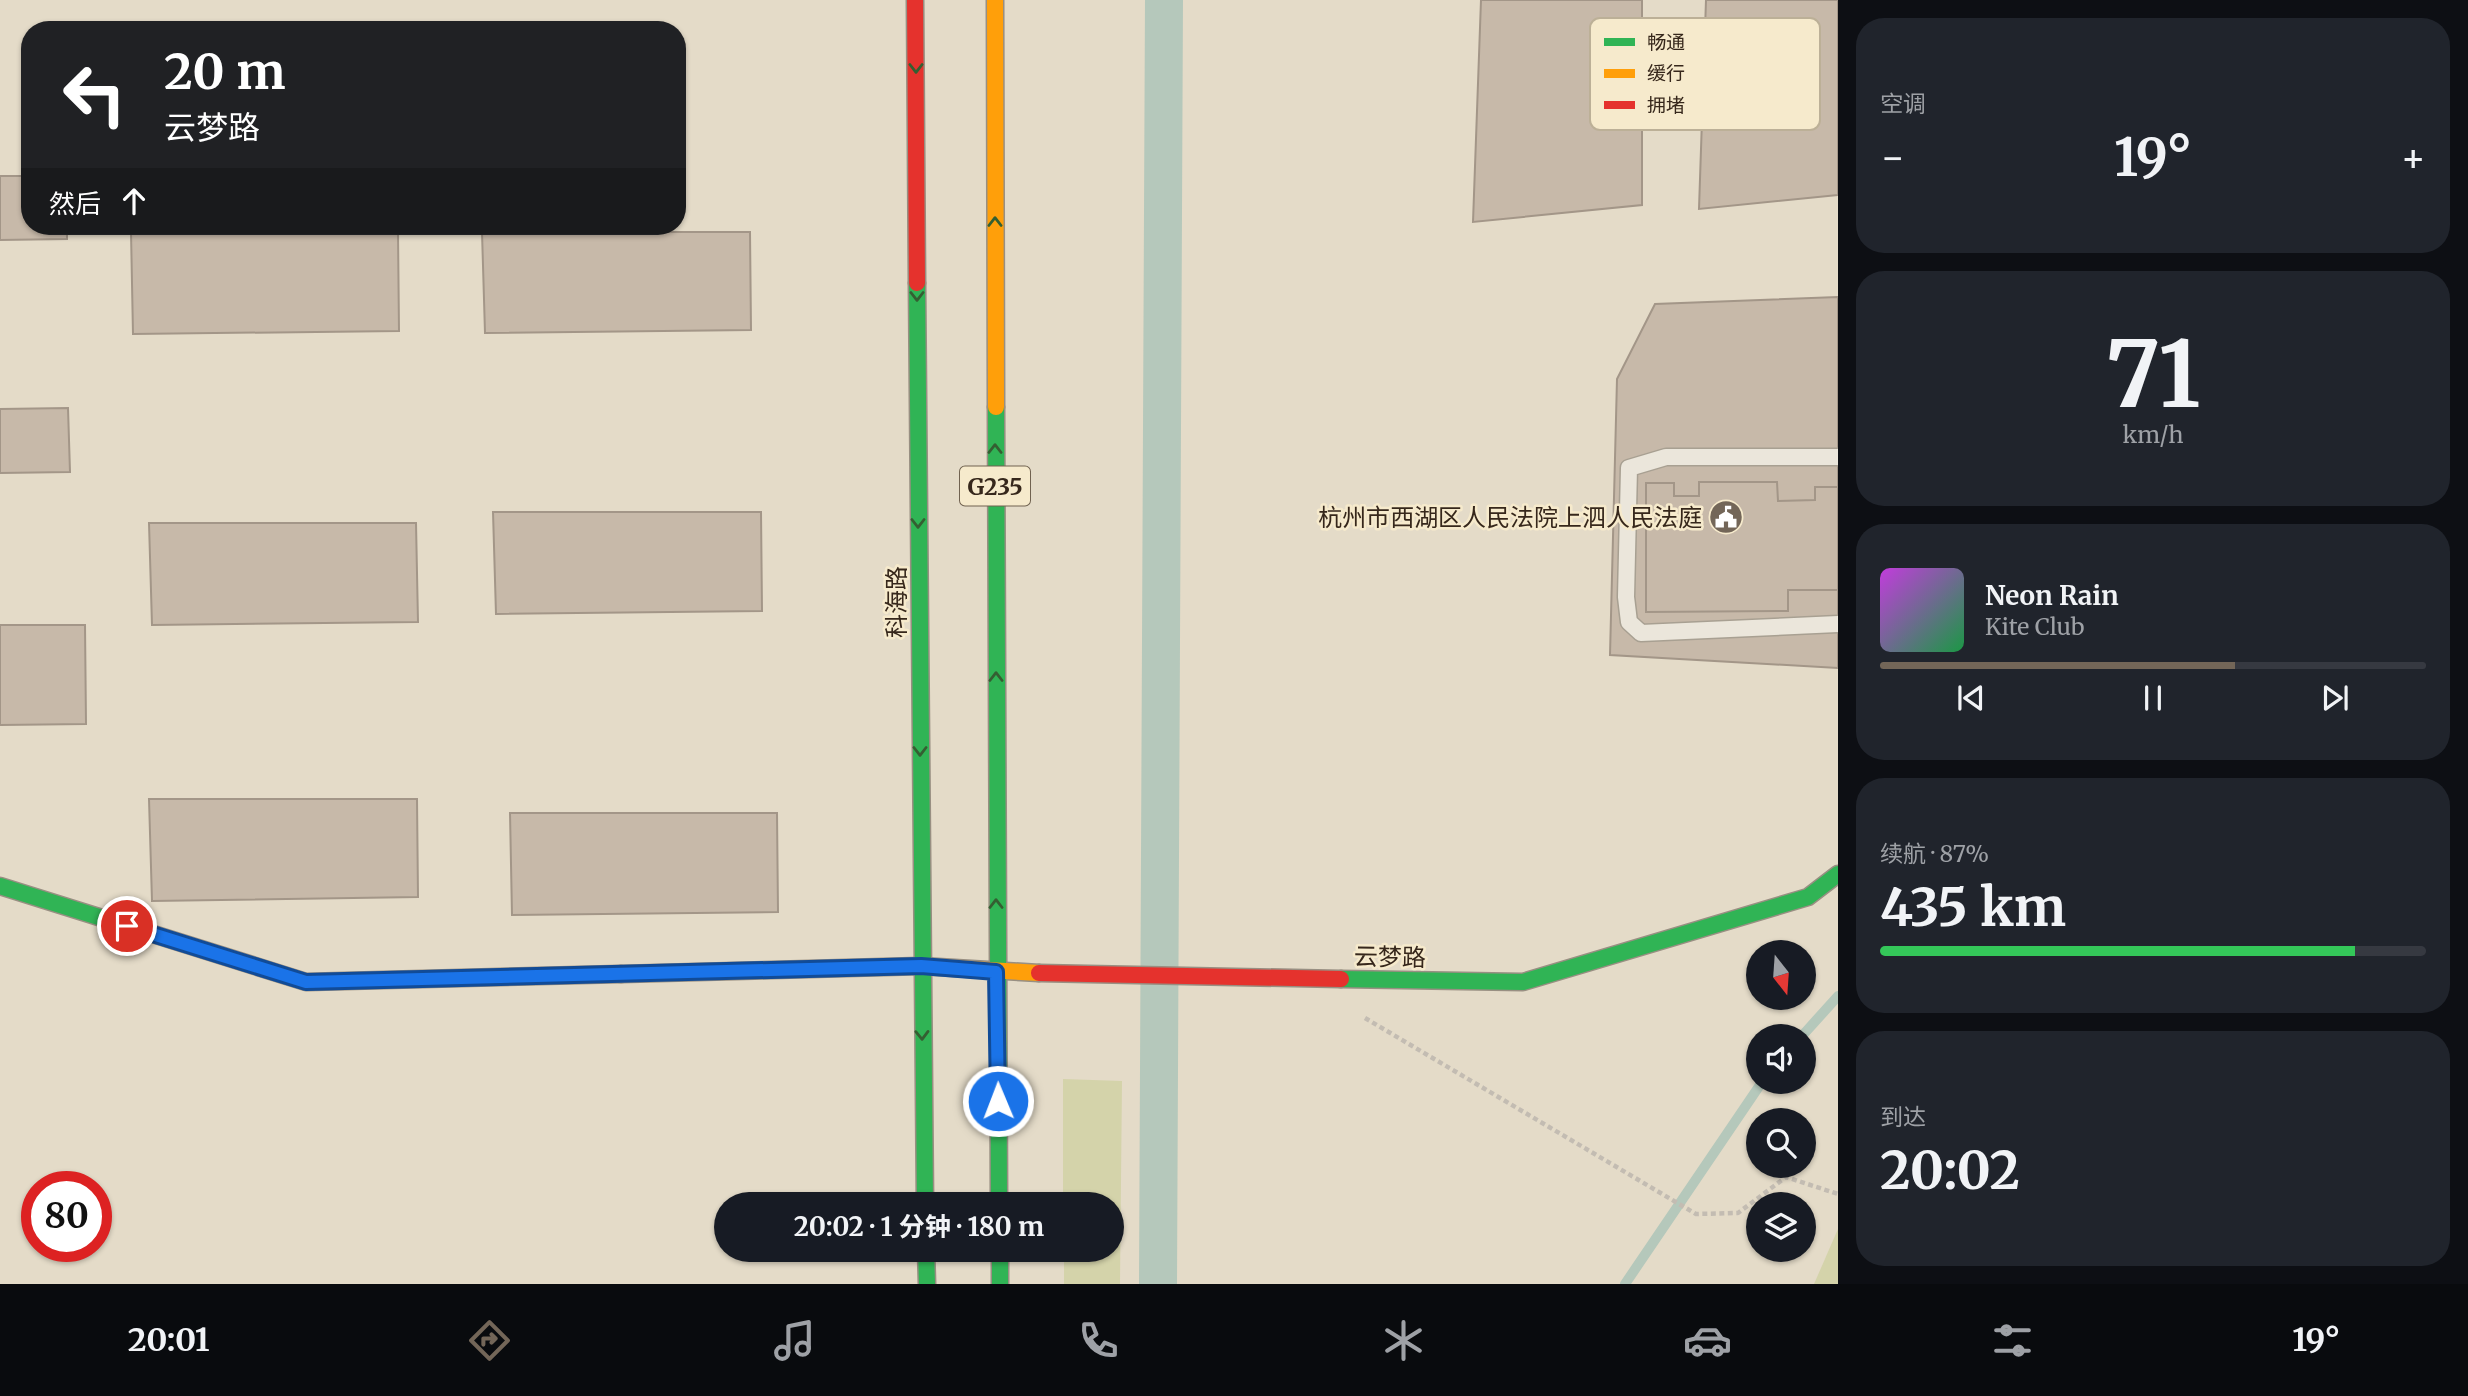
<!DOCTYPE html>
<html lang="zh">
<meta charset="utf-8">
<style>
:root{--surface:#171b24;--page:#20242c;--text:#f1f3f6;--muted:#9ea1a6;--line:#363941;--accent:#736658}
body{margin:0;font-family:Merriweather,"Noto Sans SC",serif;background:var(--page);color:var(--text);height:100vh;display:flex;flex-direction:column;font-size:26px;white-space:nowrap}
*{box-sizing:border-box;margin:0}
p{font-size:23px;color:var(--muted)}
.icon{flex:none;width:38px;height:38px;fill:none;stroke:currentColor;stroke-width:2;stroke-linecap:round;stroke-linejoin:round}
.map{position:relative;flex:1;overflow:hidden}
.details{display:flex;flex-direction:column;gap:18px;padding:18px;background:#0d0f14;width:630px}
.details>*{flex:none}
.hud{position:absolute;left:21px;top:21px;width:665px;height:214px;border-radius:28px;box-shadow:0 2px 5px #0004;background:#202124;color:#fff;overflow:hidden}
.needle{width:46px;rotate:163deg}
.controls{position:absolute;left:1746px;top:940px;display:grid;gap:14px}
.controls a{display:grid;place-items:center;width:70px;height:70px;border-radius:50%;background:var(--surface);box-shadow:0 2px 5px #0004;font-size:35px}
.speed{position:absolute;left:21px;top:1171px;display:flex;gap:14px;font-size:35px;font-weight:700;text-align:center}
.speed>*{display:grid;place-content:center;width:91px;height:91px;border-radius:50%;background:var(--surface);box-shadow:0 2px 5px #0004;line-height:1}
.speed .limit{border:10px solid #d22;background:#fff;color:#111}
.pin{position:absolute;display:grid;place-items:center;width:60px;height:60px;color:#fff;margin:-30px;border:4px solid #fff;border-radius:50%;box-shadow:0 2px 7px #0007}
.me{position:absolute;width:77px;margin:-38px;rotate:359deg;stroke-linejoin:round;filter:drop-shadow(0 0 5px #0008)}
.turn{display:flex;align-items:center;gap:24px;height:147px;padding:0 28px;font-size:32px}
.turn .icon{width:91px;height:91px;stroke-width:2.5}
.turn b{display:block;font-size:49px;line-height:60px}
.then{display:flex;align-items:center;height:66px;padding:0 28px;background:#0003;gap:14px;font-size:26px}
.big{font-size:52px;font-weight:700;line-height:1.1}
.details .widget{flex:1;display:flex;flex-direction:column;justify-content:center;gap:10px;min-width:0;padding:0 24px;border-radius:28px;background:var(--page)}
.details .dial{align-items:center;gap:0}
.dial b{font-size:91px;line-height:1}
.song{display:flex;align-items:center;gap:21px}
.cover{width:84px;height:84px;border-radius:10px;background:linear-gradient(135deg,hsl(290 70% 55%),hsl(140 70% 35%))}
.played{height:7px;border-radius:4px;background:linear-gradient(90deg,var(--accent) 65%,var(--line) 65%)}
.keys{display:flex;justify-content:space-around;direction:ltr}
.heat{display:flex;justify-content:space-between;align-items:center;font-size:38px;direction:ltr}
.charge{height:10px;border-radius:5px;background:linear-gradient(90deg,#34c759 87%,var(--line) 0)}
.trip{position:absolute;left:714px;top:1192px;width:410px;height:70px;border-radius:35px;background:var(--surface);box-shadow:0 2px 5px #0004;font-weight:700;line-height:70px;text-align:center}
.dock{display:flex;height:112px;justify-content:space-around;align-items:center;background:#090b0e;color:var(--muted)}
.dock .icon{width:49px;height:49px}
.dock .current{color:var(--accent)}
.dock b{font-size:32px;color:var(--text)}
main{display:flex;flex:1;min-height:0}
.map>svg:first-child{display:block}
.green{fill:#d4d3aa}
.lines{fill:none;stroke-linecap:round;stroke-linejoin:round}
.stream{stroke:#b5c8bb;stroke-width:10}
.canal{stroke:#b5c8bb;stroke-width:38}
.building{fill:#c7b9a9;stroke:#a39688;stroke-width:2}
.lane-casing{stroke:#a8a092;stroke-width:19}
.fast-casing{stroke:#988f82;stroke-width:19}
.slow-casing{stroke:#988f82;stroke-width:19}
.jam-casing{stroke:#988f82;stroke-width:19}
.path{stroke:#c3bcb2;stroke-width:4.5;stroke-dasharray:5 3.5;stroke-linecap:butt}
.lane{stroke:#ebe6db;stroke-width:16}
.fast{stroke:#30b455;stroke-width:16}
.slow{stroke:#ff9f0a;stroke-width:16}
.jam{stroke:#e5322d;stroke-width:16}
.oneway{stroke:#345f32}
.route-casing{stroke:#114b97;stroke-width:18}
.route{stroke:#1a73e8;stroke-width:12}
.labels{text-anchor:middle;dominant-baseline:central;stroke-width:5;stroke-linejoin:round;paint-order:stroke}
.shield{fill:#f6eacc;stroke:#706250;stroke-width:2}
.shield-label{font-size:23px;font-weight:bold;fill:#36271b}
.poi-label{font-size:24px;fill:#36271b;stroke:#f6eacc;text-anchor:end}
.street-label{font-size:24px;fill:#36271b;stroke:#f6eacc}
.key{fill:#f6eacc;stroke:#bcb097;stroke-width:2}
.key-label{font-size:19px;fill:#36271b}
</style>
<main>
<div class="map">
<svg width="1838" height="1284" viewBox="0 0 1838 1284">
<rect width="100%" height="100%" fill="#e4dbc8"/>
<g class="green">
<polygon points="1063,1079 1122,1081 1120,1284 1064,1284 1064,1250 1111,1250 1111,1204 1063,1204"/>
<polygon points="1838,1229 1838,1284 1814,1284"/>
</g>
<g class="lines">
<g class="stream">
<polyline points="1802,1036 1838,996"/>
<polyline points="1625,1284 1762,1082"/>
</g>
<polyline class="canal" points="1158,1284 1164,0"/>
</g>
<g class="building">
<polygon points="1481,0 1642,0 1642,205 1473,222"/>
<polygon points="1706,0 1838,0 1838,195 1699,209"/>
<polygon points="0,176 30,176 30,226 67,226 67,239 0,240"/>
<polygon points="131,232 398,232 399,331 133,334"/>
<polygon points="482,232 750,232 751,330 485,333"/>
<polygon points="1838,297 1838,668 1610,655 1617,379 1655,304"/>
<polygon points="68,408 70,472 0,473 0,409"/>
<polygon points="1699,482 1777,482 1778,501 1815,500 1815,487 1838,487 1838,590 1788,590 1788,611 1646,612 1646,483 1674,483 1674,496 1699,496"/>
<polygon points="493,512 761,512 762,611 496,614"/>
<polygon points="149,523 416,523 418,622 152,625"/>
<polygon points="0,625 85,625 86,724 0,725"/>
<polygon points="149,799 417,799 418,897 152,901"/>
<polygon points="510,813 777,813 778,912 512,915"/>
</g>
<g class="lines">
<g class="lane-casing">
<polyline id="lane" points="1838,457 1666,457 1629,468 1626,597 1629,622 1641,633 1838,624"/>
</g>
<g class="fast-casing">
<g id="fast">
<polyline points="917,283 925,1204"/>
<polyline points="996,407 999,1204"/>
<polyline points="0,886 306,982 621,974"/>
<polyline points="1341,979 1523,982 1808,897 1838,874"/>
<polyline points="926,1250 927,1284"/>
<polyline points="1000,1250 1000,1284"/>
</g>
</g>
<g class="slow-casing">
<g id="slow">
<polyline points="995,0 996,407"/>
<polyline points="621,974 921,966 1039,973"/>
</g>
</g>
<g class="jam-casing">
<g id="jam">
<polyline points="915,0 917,283"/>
<polyline points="1039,973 1341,979"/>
</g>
</g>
<polyline class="path" points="1365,1018 1696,1214 1738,1213 1786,1177 1838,1194"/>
<use href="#lane" class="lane"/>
<use href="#fast" class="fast"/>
<use href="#slow" class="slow"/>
<use href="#jam" class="jam"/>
</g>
<defs><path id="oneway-chevron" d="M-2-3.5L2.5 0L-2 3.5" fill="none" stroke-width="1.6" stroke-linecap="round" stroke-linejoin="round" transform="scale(1.75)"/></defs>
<g class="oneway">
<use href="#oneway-chevron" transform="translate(916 68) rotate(90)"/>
<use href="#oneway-chevron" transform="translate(995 222) rotate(-90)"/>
<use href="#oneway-chevron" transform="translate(917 296) rotate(90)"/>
<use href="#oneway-chevron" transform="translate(995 449) rotate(-90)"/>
<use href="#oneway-chevron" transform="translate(918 523) rotate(90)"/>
<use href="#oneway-chevron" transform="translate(996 677) rotate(-90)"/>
<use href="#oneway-chevron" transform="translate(920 751) rotate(90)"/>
<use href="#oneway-chevron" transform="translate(996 904) rotate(-90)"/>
<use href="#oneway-chevron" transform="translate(922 1035) rotate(89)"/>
</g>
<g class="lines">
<g class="route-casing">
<polyline id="route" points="127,926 306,982 921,966 996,972 998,1101"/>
</g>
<use href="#route" class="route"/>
</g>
<defs>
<g id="civic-disc" transform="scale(1.75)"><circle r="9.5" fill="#736658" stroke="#f6eacc"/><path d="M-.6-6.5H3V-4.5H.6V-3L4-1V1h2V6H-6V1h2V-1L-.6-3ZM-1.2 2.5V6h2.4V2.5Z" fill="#fff"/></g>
</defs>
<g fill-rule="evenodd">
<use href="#civic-disc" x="1726" y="517"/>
</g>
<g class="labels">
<rect class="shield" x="960" y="466.5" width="70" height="39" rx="5"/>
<g class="shield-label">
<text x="995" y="486">G235</text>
</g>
<g class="poi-label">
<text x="1702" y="517">杭州市西湖区人民法院上泗人民法庭</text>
</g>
<g class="street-label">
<text transform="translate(896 602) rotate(-90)">科海路</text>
<text transform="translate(1390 957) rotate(1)">云梦路</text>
</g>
</g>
<rect x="1590" y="18" width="230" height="112" rx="10" class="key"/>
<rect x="1604" y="38" width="31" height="8" fill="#30b455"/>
<rect x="1604" y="69" width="31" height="9" fill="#ff9f0a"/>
<rect x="1604" y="101" width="31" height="8" fill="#e5322d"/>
<g class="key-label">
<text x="1647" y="49">畅通</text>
<text x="1647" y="80">缓行</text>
<text x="1647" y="112">拥堵</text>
</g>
</svg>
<div class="controls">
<a><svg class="needle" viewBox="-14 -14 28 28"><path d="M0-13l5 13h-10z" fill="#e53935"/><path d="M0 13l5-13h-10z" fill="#9ea1a6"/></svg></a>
<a><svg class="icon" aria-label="sound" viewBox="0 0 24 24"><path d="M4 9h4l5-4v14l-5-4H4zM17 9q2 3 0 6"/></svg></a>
<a><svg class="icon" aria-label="search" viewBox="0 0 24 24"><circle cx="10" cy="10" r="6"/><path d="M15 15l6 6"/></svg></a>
<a><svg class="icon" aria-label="layers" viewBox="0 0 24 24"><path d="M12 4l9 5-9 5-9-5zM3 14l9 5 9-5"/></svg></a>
</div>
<div class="speed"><div class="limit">80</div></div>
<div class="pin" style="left:127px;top:926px;background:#d93025"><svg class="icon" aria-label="arrive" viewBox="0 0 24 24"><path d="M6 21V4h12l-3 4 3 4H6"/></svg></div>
<svg class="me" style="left:998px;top:1101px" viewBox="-20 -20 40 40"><circle r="17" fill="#1a73e8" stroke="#fff" stroke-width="3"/><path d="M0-11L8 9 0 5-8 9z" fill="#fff"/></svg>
<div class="trip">20:02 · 1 分钟 · 180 m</div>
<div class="hud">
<div class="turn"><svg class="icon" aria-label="left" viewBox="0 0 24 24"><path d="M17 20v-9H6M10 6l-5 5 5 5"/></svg><div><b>20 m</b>云梦路</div></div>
<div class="then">然后<svg class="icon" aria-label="ahead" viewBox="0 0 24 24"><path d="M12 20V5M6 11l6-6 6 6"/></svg></div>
</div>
</div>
<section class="details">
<div class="widget"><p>空调</p>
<div class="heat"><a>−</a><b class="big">19°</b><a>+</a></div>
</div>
<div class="widget dial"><b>71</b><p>km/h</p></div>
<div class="widget">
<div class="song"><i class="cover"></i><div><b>Neon Rain</b><p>Kite Club</p></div></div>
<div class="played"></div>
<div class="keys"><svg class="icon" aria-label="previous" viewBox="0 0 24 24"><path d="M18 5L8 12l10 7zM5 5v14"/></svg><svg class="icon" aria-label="pause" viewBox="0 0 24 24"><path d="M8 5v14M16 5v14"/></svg><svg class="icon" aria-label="next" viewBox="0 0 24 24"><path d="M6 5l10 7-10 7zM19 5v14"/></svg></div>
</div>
<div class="widget"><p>续航 · 87%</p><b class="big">435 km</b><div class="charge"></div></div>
<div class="widget"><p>到达</p><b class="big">20:02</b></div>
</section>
</main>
<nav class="dock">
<b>20:01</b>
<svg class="icon current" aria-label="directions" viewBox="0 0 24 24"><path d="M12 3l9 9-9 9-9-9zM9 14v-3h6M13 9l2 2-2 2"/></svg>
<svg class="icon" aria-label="music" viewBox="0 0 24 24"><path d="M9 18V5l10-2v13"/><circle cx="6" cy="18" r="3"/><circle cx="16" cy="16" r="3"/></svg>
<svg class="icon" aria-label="phone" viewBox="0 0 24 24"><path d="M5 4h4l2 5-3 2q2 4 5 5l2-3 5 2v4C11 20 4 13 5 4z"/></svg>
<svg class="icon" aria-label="climate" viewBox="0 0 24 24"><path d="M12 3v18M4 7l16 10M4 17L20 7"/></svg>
<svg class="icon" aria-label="car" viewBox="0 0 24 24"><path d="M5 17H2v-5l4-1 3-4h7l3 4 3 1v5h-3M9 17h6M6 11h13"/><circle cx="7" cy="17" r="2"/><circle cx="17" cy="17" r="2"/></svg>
<svg class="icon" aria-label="filters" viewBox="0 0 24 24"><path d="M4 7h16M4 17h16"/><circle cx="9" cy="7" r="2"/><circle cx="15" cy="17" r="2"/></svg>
<b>19°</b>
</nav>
